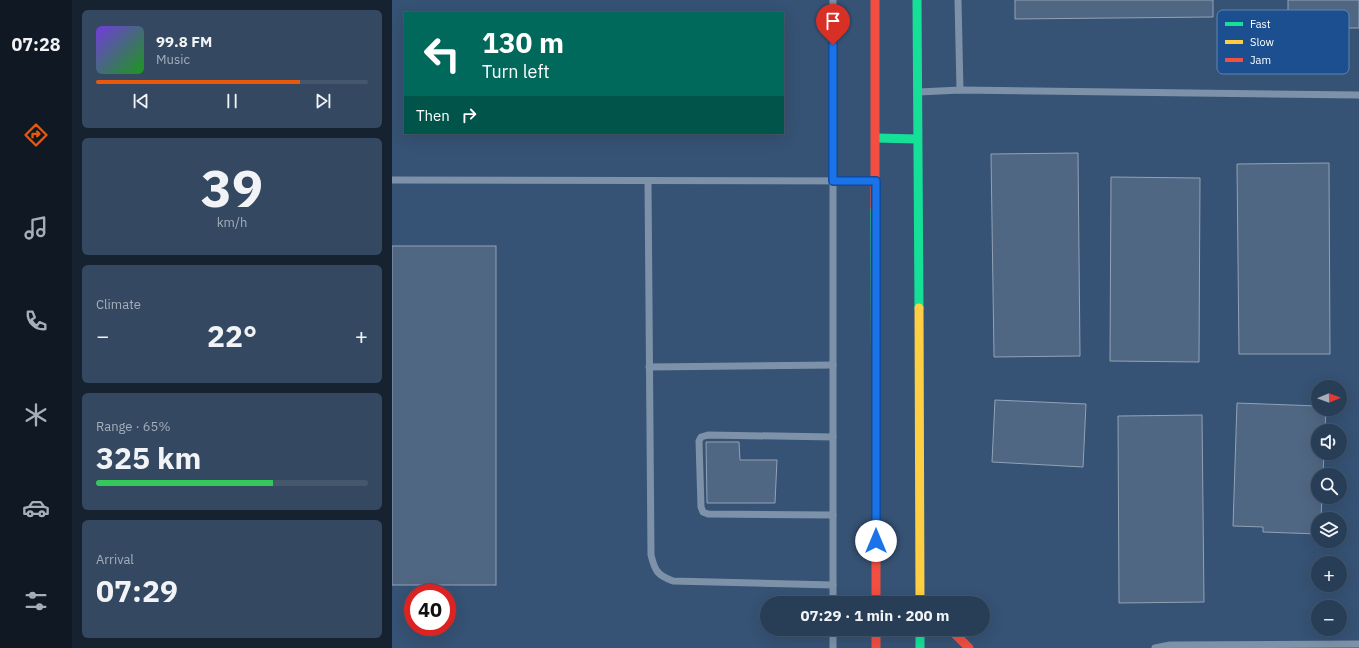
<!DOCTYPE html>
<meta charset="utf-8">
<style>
:root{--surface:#283e57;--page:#344961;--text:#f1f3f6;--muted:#a5aeba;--line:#44576d;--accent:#ea580c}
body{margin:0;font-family:"IBM Plex Sans",sans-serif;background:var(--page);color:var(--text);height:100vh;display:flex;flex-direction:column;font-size:15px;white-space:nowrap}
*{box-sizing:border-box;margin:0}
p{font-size:13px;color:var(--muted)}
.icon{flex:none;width:22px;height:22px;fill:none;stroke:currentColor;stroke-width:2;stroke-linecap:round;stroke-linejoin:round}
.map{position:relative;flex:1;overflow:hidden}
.sheet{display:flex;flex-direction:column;gap:10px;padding:10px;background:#162230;width:320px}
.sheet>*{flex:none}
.guide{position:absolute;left:12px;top:12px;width:380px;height:122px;border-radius:0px;box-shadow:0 4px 16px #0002,0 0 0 1px var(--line);background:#00695c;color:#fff;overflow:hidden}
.needle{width:26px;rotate:89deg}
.buttons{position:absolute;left:919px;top:380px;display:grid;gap:8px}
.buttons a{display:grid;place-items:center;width:36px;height:36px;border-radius:50%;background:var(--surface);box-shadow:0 4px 16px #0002,0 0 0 1px var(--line);font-size:20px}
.speed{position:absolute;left:12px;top:584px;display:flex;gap:8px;font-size:20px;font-weight:700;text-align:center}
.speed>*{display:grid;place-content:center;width:52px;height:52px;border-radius:50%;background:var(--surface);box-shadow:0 4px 16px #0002,0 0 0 1px var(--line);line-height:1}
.speed .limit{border:6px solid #d22;background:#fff;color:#111}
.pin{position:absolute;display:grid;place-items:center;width:34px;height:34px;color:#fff;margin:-41px -17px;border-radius:50% 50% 50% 0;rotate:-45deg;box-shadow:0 0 4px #0007}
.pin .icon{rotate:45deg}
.me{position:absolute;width:44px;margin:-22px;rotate:0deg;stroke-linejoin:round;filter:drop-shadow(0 0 3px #0008)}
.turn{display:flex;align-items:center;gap:14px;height:84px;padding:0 12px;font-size:18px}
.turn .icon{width:52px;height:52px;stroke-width:2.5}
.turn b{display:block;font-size:28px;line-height:34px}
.then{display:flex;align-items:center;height:38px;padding:0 12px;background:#0003;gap:8px;font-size:15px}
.big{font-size:30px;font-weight:700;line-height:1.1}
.sheet .tile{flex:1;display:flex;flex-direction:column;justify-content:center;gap:6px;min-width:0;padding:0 14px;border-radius:6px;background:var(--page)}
.sheet .dial{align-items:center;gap:0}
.dial b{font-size:52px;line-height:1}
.song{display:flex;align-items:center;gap:12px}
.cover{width:48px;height:48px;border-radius:6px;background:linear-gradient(135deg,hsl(260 70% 55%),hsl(120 70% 35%))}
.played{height:4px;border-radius:2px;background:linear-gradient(90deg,var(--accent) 75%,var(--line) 75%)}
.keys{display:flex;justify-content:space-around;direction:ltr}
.heat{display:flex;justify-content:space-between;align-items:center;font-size:22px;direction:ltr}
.charge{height:6px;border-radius:3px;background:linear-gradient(90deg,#34c759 65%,var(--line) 0)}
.trip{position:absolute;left:368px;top:596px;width:230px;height:40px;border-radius:20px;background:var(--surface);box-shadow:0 4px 16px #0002,0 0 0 1px var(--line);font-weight:700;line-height:40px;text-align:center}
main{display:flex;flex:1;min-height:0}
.tab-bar{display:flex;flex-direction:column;width:72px;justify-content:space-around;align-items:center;background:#101923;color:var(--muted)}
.tab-bar .icon{width:28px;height:28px}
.tab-bar .active{color:var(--accent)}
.tab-bar b{font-size:18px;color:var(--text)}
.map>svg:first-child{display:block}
.building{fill:#506783;stroke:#92a2b6}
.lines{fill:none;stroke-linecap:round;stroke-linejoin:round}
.lane{stroke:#7d92a8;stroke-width:7}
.fast{stroke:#16e098;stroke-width:9}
.slow{stroke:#ffcf43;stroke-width:9}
.jam{stroke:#f24e42;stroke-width:9}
.route-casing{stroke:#114b97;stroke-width:10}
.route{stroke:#1a73e8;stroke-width:7}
.key{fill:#1b4f8f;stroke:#5f84b1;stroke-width:1}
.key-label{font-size:11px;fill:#fff}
</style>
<main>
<nav class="tab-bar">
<b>07:28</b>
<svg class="icon active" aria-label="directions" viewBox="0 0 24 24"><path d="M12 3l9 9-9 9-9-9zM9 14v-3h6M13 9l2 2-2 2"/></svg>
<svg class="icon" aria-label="music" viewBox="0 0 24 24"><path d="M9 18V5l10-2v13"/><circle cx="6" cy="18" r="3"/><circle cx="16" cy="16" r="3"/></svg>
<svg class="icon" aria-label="phone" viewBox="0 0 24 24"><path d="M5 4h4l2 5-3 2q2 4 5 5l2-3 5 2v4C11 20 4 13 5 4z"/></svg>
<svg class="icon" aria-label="climate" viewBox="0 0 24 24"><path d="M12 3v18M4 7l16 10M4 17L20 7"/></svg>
<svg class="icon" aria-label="car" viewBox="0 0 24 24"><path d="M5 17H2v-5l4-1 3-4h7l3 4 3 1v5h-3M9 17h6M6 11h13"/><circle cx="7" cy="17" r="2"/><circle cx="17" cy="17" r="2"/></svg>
<svg class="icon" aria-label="filters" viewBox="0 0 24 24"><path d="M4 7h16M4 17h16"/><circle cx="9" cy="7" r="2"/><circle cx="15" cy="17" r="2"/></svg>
</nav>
<section class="sheet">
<div class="tile">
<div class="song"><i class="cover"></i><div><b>99.8 FM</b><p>Music</p></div></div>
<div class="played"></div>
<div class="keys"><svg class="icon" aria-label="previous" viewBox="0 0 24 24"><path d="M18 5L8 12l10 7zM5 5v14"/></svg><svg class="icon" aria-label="pause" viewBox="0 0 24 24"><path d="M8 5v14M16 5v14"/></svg><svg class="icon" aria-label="next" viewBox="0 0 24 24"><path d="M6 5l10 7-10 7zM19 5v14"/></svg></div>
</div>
<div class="tile dial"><b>39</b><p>km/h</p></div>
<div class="tile"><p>Climate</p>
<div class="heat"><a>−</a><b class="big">22°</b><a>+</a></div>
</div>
<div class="tile"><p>Range · 65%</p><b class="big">325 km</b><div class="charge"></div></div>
<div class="tile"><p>Arrival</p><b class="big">07:29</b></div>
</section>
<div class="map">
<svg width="967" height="648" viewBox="0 0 967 648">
<rect width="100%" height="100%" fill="#365274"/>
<g class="building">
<polygon points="623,0 821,0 821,17 623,19"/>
<rect x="896" y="0" width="71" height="28"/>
<polygon points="686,153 688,356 602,357 599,154"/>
<polygon points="937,163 938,354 847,354 845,164"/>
<polygon points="719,177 808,178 807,362 718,361"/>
<rect x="0" y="246" width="104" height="339"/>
<polygon points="603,400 694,404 691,467 600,462"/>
<polygon points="845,403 926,406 926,409 934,409 933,431 926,431 926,453 932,453 931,475 926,475 926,497 930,497 929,519 926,519 926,534 871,532 871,527 841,526"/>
<polygon points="810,415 812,602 727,603 726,416"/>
<polygon points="314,442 347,442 348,460 385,460 383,503 315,503"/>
</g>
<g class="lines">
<g class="lane">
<polyline points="441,0 441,603"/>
<polyline points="566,0 568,90"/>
<polyline points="527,92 568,90 967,95"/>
<polyline points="0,180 482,181"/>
<path d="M256,181L259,555C263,571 265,575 281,581L441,585"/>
<polyline points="257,367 441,365"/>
<polyline points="441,437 316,435 309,437 307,441 309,507 311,512 316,514 441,515"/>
<polyline points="441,648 441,629"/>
<polyline points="763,648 778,645 967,644"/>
</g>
<g class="fast">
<polyline points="525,0 527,308"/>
<polyline points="484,138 525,139"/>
<polyline points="483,209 484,511"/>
<polyline points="528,629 528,648"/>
</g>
<polyline class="slow" points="527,308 528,603"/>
<g class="jam">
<polyline points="483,0 483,209"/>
<polyline points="484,511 484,603"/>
<polyline points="484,629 484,648"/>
<polyline points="558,629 577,648"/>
</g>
</g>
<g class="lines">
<g class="route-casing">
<polyline id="route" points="441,45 441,181 484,181 484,541"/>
</g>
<use href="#route" class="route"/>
</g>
<rect x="825" y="10" width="132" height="64" rx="6" class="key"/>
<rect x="833" y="22" width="18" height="4" fill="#16e098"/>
<rect x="833" y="40" width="18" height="4" fill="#ffcf43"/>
<rect x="833" y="58" width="18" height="4" fill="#f24e42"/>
<g class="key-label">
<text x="858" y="28">Fast</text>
<text x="858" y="46">Slow</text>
<text x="858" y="64">Jam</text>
</g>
</svg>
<div class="buttons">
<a><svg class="needle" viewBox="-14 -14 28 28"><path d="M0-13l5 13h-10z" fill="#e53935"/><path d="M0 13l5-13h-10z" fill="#a5aeba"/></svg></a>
<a><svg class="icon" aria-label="sound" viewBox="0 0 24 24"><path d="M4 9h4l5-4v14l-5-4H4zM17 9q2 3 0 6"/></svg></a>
<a><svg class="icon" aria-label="search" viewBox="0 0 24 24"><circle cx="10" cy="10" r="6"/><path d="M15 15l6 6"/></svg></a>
<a><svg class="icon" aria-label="layers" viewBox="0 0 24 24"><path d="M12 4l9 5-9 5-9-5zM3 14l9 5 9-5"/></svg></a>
<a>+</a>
<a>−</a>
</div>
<div class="speed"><div class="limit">40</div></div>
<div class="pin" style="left:441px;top:45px;background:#d93025"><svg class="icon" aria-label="arrive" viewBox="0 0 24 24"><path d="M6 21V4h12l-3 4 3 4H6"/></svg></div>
<svg class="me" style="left:484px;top:541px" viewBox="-20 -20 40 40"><circle r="19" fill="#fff"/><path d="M0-13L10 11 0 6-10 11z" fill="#1a73e8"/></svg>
<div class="trip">07:29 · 1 min · 200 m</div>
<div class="guide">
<div class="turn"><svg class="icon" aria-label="left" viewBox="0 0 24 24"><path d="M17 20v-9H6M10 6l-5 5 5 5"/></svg><div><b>130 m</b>Turn left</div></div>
<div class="then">Then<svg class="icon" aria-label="right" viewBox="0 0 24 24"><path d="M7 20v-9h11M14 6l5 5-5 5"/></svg></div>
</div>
</div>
</main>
